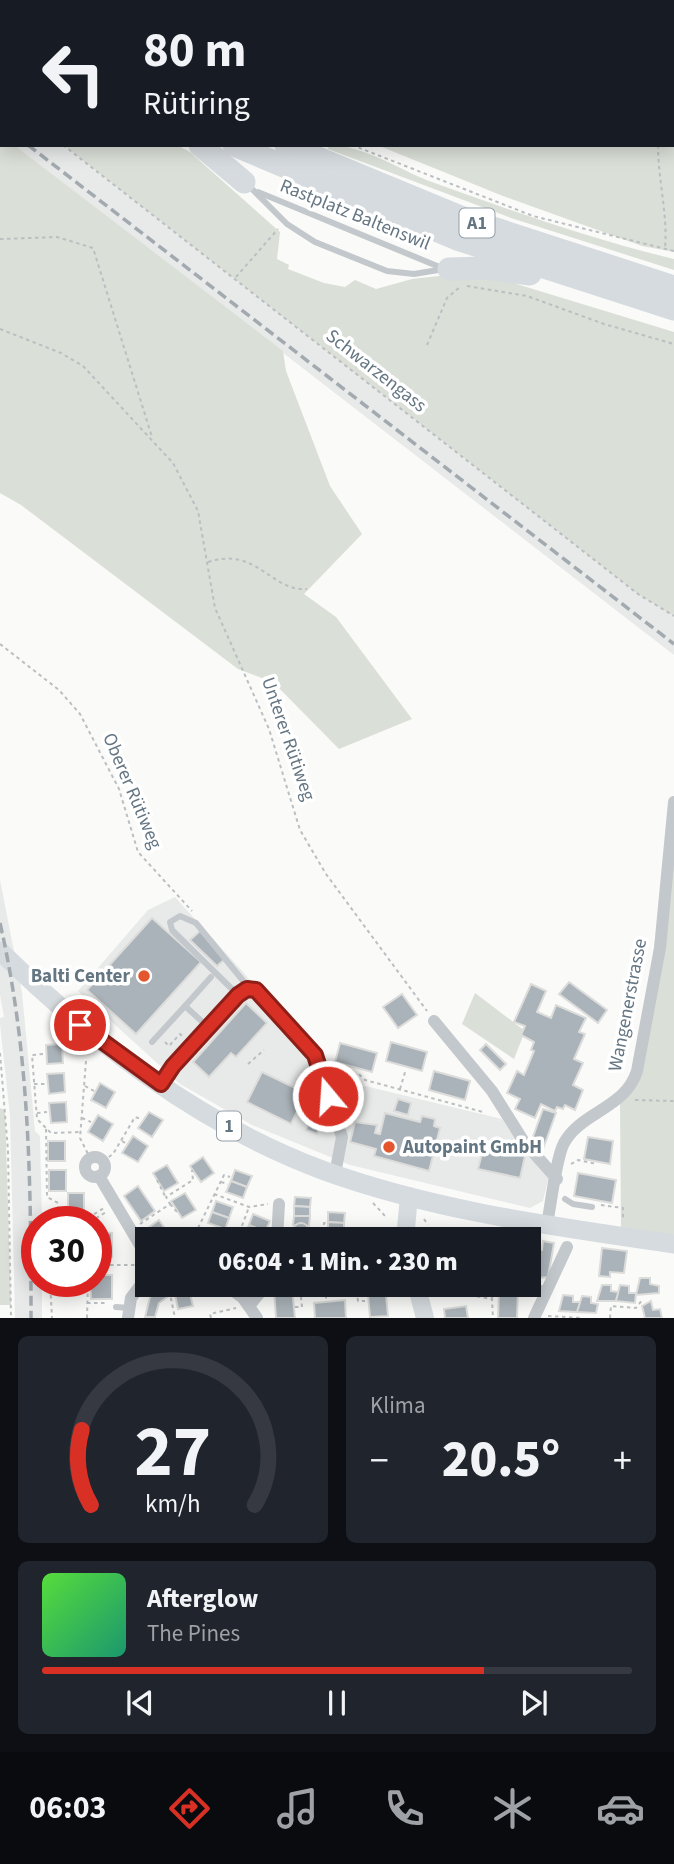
<!DOCTYPE html>
<html lang="de">
<meta charset="utf-8">
<style>
:root{--surface:#171b24;--page:#20242c;--text:#f1f3f6;--muted:#9ea1a6;--line:#363941;--accent:#d93025}
body{margin:0;font-family:"Source Sans 3",sans-serif;background:var(--page);color:var(--text);height:100vh;display:flex;flex-direction:column;font-size:26px;white-space:nowrap}
*{box-sizing:border-box;margin:0}
p{font-size:23px;color:var(--muted)}
.icon{flex:none;width:38px;height:38px;fill:none;stroke:currentColor;stroke-width:2;stroke-linecap:round;stroke-linejoin:round}
.map{position:relative;height:1318px;overflow:hidden}
.side{display:flex;flex-direction:column;gap:18px;padding:18px;background:#0d0f14;flex:1}
.side>*{flex:none}
.hud{position:absolute;left:0px;top:0px;width:676px;height:147px;box-shadow:0 4px 18px #0003;background:#171b24;color:var(--text);overflow:hidden}
.speed{position:absolute;left:21px;top:1206px;display:flex;gap:14px;font-size:35px;font-weight:700;text-align:center}
.speed>*{display:grid;place-content:center;width:91px;height:91px;border-radius:50%;background:var(--surface);box-shadow:0 4px 18px #0003;line-height:1}
.speed .limit{border:10px solid #d22;background:#fff;color:#111}
.pin{position:absolute;display:grid;place-items:center;width:60px;height:60px;color:#fff;margin:-30px;border:4px solid #fff;border-radius:50%;box-shadow:0 2px 7px #0007}
.me{position:absolute;width:77px;margin:-38px;rotate:342deg;stroke-linejoin:round;filter:drop-shadow(0 0 5px #0008)}
.turn{display:flex;align-items:center;gap:24px;height:147px;padding:0 28px;font-size:32px}
.turn .icon{width:91px;height:91px;stroke-width:2.5}
.turn b{display:block;font-size:49px;line-height:60px}
.big{font-size:52px;font-weight:800;line-height:1.1}
.side .card{flex:1;display:flex;flex-direction:column;justify-content:center;gap:10px;min-width:0;padding:0 24px;border-radius:10px;background:var(--page)}
.side .dial{align-items:center;gap:0}
.dial svg{height:182px;overflow:visible;fill:none;stroke:var(--line);stroke-width:7;stroke-linecap:round;text-anchor:middle}
.dial text{fill:var(--text);stroke:none}
.song{display:flex;align-items:center;gap:21px}
.cover{width:84px;height:84px;border-radius:10px;background:linear-gradient(135deg,hsl(110 70% 55%),hsl(160 70% 35%))}
.played{height:7px;border-radius:4px;background:linear-gradient(90deg,var(--accent) 75%,var(--line) 75%)}
.keys{display:flex;justify-content:space-around;direction:ltr}
.heat{display:flex;justify-content:space-between;align-items:center;font-size:38px;direction:ltr}
.side .tiles{flex:1;display:grid;gap:18px;grid-template-columns:1fr 1fr}
.card:last-child{grid-column:span 2}
.trip{position:absolute;left:135px;top:1227px;width:406px;height:70px;border-radius:0px;background:var(--surface);box-shadow:0 4px 18px #0003;font-weight:800;line-height:70px;text-align:center}
.tabs{display:flex;height:112px;justify-content:space-around;align-items:center;background:#090b0e;color:var(--muted)}
.tabs .icon{width:49px;height:49px}
.tabs .current{color:var(--accent)}
.tabs b{font-size:32px;color:var(--text)}
.map>svg:first-child{display:block}
.built{fill:#e8e9e9}
.green{fill:#dadfd7}
.building{fill:#aab3b9;stroke:#dcdcda;stroke-width:2}
.lines{fill:none;stroke-linecap:round;stroke-linejoin:round}
.path{stroke:#bbbfc2;stroke-width:2;stroke-dasharray:3.5 3.5;stroke-linecap:butt}
.service{stroke:#c3c8cc;stroke-width:6}
.minor{stroke:#c3c8cc;stroke-width:12}
.secondary{stroke:#d6dbdf;stroke-width:18}
.primary{stroke:#d6dbdf;stroke-width:19}
.motorway{stroke:#d6dbdf;stroke-width:23}
.rail{stroke:#a2aab0;stroke-width:3.5;stroke-dasharray:10 5;stroke-linecap:butt}
.route-casing{stroke:#8d1f18;stroke-width:18}
.route{stroke:#d93025;stroke-width:12}
.poi-dot{fill:#e4572e;stroke:#fff;stroke-width:2.5}
.labels{text-anchor:middle;dominant-baseline:central;stroke-width:7;stroke-linejoin:round;paint-order:stroke}
.shield{fill:#fff;stroke:#939fa8;stroke-width:2}
.shield-label{font-size:18px;font-weight:bold;fill:#657683}
.street-label{font-size:19px;fill:#657683;stroke:#fff}
.poi-label{font-size:19px;font-weight:bold;fill:#657683;stroke:#fff;text-anchor:end}
</style>
<div class="map">
<svg width="674" height="1318" viewBox="0 0 674 1318">
<rect width="100%" height="100%" fill="#fafaf8"/>
<g class="built">
<polygon points="14,145 65,147 638,594 674,616 674,655"/>
<polygon points="0,880 22,992 35,1131 40,1136 42,1221 37,1222 37,1281 42,1281 42,1318 15,1318 10,1116 0,1024 0,1018 4,1017 0,995"/>
<polygon points="175,897 244,973 308,1053 339,1103 365,1086 502,1119 523,1151 549,1176 543,1201 530,1208 350,1165 252,1125 180,1084 78,991 148,910"/>
</g>
<g class="green">
<polygon points="70,0 674,0 674,252 642,246 503,196 377,145 674,145 674,2"/>
<polygon points="0,134 2,145 14,145 283,351 286,371 330,486 362,534 304,594 336,617 412,719 339,749 273,682 238,669 21,505 0,493"/>
<polygon points="63,145 177,145 190,152 280,232 277,259 289,265 288,269 324,283 345,287 355,280 376,289 412,279 456,274 510,282 674,332 674,616 638,594"/>
<path d="M329,145C363,145 398,169 429,181C510,210 591,239 674,259V270L511,218L328,149Z"/>
<polygon points="674,802 674,1235 621,1228 620,1100 637,1071"/>
<polygon points="475,993 525,1031 514,1059 462,1024"/>
<polygon points="0,1108 5,1110 11,1305 0,1305"/>
</g>
<g class="building">
<polygon points="152,918 201,962 136,1034 87,990"/>
<polygon points="200,931 225,959 217,966 190,940"/>
<polygon points="569,982 607,1010 598,1023 559,994"/>
<polygon points="531,984 546,991 537,1012 551,1018 556,1005 586,1018 579,1032 585,1034 574,1059 583,1063 573,1085 583,1090 575,1110 565,1105 563,1109 557,1107 555,1111 541,1104 535,1118 515,1109 520,1099 507,1093 517,1071 524,1075 534,1051 531,1050 534,1042 521,1035 525,1026 514,1022"/>
<polygon points="402,994 417,1015 398,1028 383,1007"/>
<polygon points="246,1003 267,1023 236,1057 231,1053 209,1077 193,1062"/>
<polygon points="391,1042 427,1052 422,1071 386,1061"/>
<polygon points="340,1043 377,1053 372,1072 335,1062"/>
<polygon points="62,1044 63,1063 47,1064 46,1045"/>
<polygon points="486,1044 506,1064 500,1070 480,1050"/>
<polygon points="434,1071 470,1081 465,1100 429,1090"/>
<polygon points="262,1072 306,1093 291,1124 247,1102"/>
<polygon points="64,1073 65,1092 49,1094 47,1074"/>
<polygon points="100,1083 115,1092 106,1108 91,1100"/>
<polygon points="398,1099 411,1103 408,1115 394,1111"/>
<polygon points="66,1102 67,1122 51,1123 49,1103"/>
<polygon points="543,1109 556,1113 543,1149 530,1145"/>
<polygon points="149,1112 163,1120 152,1137 138,1128"/>
<polygon points="385,1113 420,1122 422,1116 435,1119 434,1126 440,1128 429,1171 374,1156 376,1149 350,1142 355,1122 377,1125 375,1133 380,1134"/>
<polygon points="98,1115 113,1124 103,1141 88,1132"/>
<polygon points="312,1115 323,1120 317,1134 306,1130"/>
<polygon points="133,1136 148,1146 138,1162 122,1153"/>
<polygon points="588,1137 613,1141 610,1164 584,1159"/>
<rect x="48" y="1141" width="17" height="20"/>
<polygon points="484,1146 525,1156 520,1178 478,1169"/>
<polygon points="203,1157 214,1173 201,1182 190,1166"/>
<polygon points="167,1165 178,1183 164,1191 153,1173"/>
<rect x="49" y="1170" width="17" height="21"/>
<polygon points="235,1170 252,1176 247,1187 231,1181"/>
<polygon points="578,1173 616,1180 612,1203 574,1196"/>
<polygon points="231,1181 247,1187 243,1198 226,1192"/>
<polygon points="138,1186 155,1211 141,1221 124,1196"/>
<rect x="68" y="1193" width="16" height="21"/>
<polygon points="185,1193 196,1210 182,1218 171,1201"/>
<polygon points="295,1197 311,1198 310,1207 294,1206"/>
<polygon points="216,1201 233,1207 229,1218 212,1212"/>
<polygon points="294,1206 310,1207 310,1216 294,1216"/>
<polygon points="212,1212 229,1218 225,1229 208,1223"/>
<polygon points="328,1212 345,1213 344,1223 328,1222"/>
<polygon points="253,1214 270,1221 265,1232 249,1225"/>
<polygon points="294,1216 310,1216 309,1226 293,1225"/>
<polygon points="159,1220 172,1239 151,1239 145,1230"/>
<polygon points="328,1222 344,1223 344,1233 328,1232"/>
<circle cx="301" cy="1231" r="8"/>
<polygon points="249,1225 265,1232 263,1239 244,1236"/>
<polygon points="96,1232 112,1233 112,1257 96,1256"/>
<polygon points="543,1241 554,1243 548,1277 530,1279 534,1249 542,1250"/>
<polygon points="602,1248 627,1251 624,1273 610,1272 610,1277 599,1276"/>
<polygon points="96,1275 112,1275 112,1299 91,1299 90,1281 96,1281"/>
<polygon points="640,1278 650,1278 650,1284 659,1286 659,1293 636,1295"/>
<polygon points="367,1284 385,1284 388,1316 370,1317"/>
<polygon points="167,1285 170,1295 159,1303 155,1317 145,1317 150,1297"/>
<polygon points="602,1285 611,1285 611,1291 619,1292 616,1301 597,1301"/>
<polygon points="620,1285 629,1286 629,1293 636,1293 635,1303 616,1301"/>
<polygon points="188,1286 193,1306 178,1309 174,1289"/>
<polygon points="292,1288 295,1318 276,1318 274,1290"/>
<polygon points="499,1289 518,1290 517,1318 498,1318"/>
<polygon points="563,1295 573,1296 573,1302 581,1302 577,1312 559,1311"/>
<polygon points="582,1296 591,1297 591,1303 598,1304 596,1313 577,1312"/>
<polygon points="345,1300 346,1318 315,1318 314,1303"/>
<polygon points="651,1301 653,1310 660,1309 662,1318 645,1318 642,1306"/>
<polygon points="466,1306 468,1318 445,1318 444,1309"/>
</g>
<g class="lines">
<g class="path">
<polyline points="152,0 154,2"/>
<polyline points="265,0 266,2"/>
<polyline points="674,97 674,96"/>
<polyline points="0,102 2,103"/>
<polyline points="63,145 638,594 674,616"/>
<polyline points="352,145 533,216 674,251"/>
<path d="M658,145C658,180 668,215 665,249"/>
<polyline points="0,239 57,237 93,248 152,437"/>
<polyline points="236,277 278,229"/>
<polyline points="467,286 527,296 604,324 674,344"/>
<polyline points="0,329 61,353 83,366 173,463 198,511 215,608 269,729 300,830 326,874 427,1011"/>
<polyline points="427,345 447,298 461,286"/>
<path d="M208,562C257,546 271,592 307,589"/>
<polyline points="0,644 59,690 80,714 119,789 138,852 192,911"/>
<polyline points="0,931 5,936"/>
<polyline points="165,1042 169,1046 180,1034 183,1037"/>
<polyline points="0,1053 8,1151 11,1318"/>
<polyline points="43,1054 32,1055 37,1119 51,1133 80,1132"/>
<polyline points="86,1061 80,1138 90,1158"/>
<polyline points="248,1064 264,1050"/>
<polyline points="34,1084 46,1084"/>
<polyline points="85,1086 94,1091"/>
<polyline points="337,1089 358,1073 365,1080 483,1112"/>
<polyline points="400,1089 406,1069"/>
<polyline points="635,1100 674,1101"/>
<polyline points="37,1113 47,1112"/>
<polyline points="82,1118 91,1122"/>
<polyline points="46,1129 47,1197 58,1203 59,1219 86,1219 104,1208"/>
<polyline points="122,1141 127,1144"/>
<polyline points="103,1161 113,1154 135,1117 141,1119"/>
<polyline points="571,1164 578,1160 597,1164"/>
<polyline points="157,1180 165,1196"/>
<polyline points="221,1182 228,1184"/>
<polyline points="214,1194 249,1207 268,1204"/>
<polyline points="373,1203 386,1217"/>
<polyline points="170,1204 177,1212"/>
<polyline points="601,1205 623,1208 623,1219"/>
<polyline points="424,1219 428,1225"/>
<polyline points="90,1222 106,1212"/>
<polyline points="140,1224 170,1204 166,1197 193,1180 192,1170"/>
<polyline points="198,1228 224,1175 230,1177"/>
<polyline points="237,1239 249,1207"/>
<polyline points="323,1239 324,1223 327,1223"/>
<polyline points="96,1265 137,1265"/>
<polyline points="50,1281 52,1318"/>
<polyline points="168,1284 175,1318"/>
<polyline points="300,1284 301,1295 356,1291"/>
<polyline points="328,1284 329,1292"/>
<polyline points="356,1284 358,1301 365,1301"/>
<polyline points="463,1294 492,1299 493,1318"/>
<polyline points="326,1295 326,1301"/>
<polyline points="492,1298 495,1284"/>
<polyline points="87,1303 107,1303"/>
<polyline points="295,1307 302,1307 301,1297"/>
<polyline points="548,1316 582,1318"/>
<polyline points="87,1318 88,1281"/>
<polyline points="211,1318 210,1314 236,1308"/>
<polyline points="610,1318 611,1306 636,1308 642,1300"/>
</g>
<g class="service">
<polyline points="248,185 287,224 315,242 387,271 414,274 444,269"/>
<polyline points="258,192 442,268"/>
<polyline points="237,994 172,930 170,922 180,916 196,923 249,988"/>
<polyline points="185,1006 211,977"/>
<polyline points="152,1042 185,1006 208,1027"/>
<polyline points="565,1199 573,1204 592,1207"/>
<polyline points="189,1239 191,1234"/>
<polyline points="431,1239 433,1231 437,1230 478,1239"/>
<polyline points="442,1284 457,1287"/>
<polyline points="518,1284 547,1289"/>
<polyline points="419,1287 439,1284"/>
<polyline points="116,1307 129,1308"/>
</g>
<g class="minor">
<polyline points="434,1021 492,1091 524,1142 557,1179"/>
<polyline points="161,1085 173,1066 238,995 247,989 255,990 315,1055 342,1137 335,1174"/>
<circle cx="95" cy="1167" r="10"/>
<polyline points="99,1176 147,1257"/>
<path d="M547,1224C551,1205 556,1158 564,1143C582,1111 625,1109 637,1071L660,948L674,802"/>
<polyline points="277,1239 279,1204"/>
<polyline points="224,1284 243,1298 257,1318"/>
<polyline points="249,1306 267,1284"/>
<polyline points="128,1318 131,1298 147,1277"/>
<polyline points="534,1318 567,1247"/>
</g>
<g class="secondary">
<polyline points="405,1239 409,1196"/>
<polyline points="416,1284 425,1318"/>
</g>
<path class="primary" d="M0,951C93,1042 199,1124 322,1170C434,1211 557,1227 674,1244"/>
<g class="motorway">
<polyline points="5,0 8,2"/>
<polyline points="0,22 2,23"/>
<polyline points="200,145 244,182"/>
<polyline points="234,145 457,239 674,309"/>
<polyline points="286,145 465,219 674,287"/>
<polyline points="449,269 484,268 530,274"/>
</g>
<g class="rail">
<polyline points="0,116 2,118"/>
<polyline points="28,145 674,644"/>
<path d="M0,923C30,1054 31,1184 31,1318"/>
</g>
</g>
<g class="lines">
<g class="route-casing">
<polyline id="route" points="80,1025 161,1084 173,1066 238,995 247,989 256,990 315,1055 328,1096"/>
</g>
<use href="#route" class="route"/>
</g>
<g class="poi-dot">
<circle cx="144" cy="976" r="7"/>
<circle cx="389" cy="1147" r="7"/>
</g>
<g class="labels">
<g class="shield">
<rect x="459.5" y="208.5" width="35" height="29" rx="5"/>
<rect x="217" y="1111.5" width="24" height="29" rx="5"/>
</g>
<g class="shield-label">
<text x="477" y="223">A1</text>
<text x="229" y="1126">1</text>
</g>
<g class="street-label">
<text transform="translate(355 215) rotate(22)">Rastplatz Baltenswil</text>
<text transform="translate(376 371) rotate(38)">Schwarzengass</text>
<text transform="translate(288 739) rotate(71)">Unterer Rütiweg</text>
<text transform="translate(132 791) rotate(67)">Oberer Rütiweg</text>
<text transform="translate(628 1005) rotate(-79)">Wangenerstrasse</text>
</g>
<g class="poi-label">
<text x="130" y="976">Balti Center</text>
<text x="403" y="1147" text-anchor="start">Autopaint GmbH</text>
</g>
</g>
</svg>
<div class="speed"><div class="limit">30</div></div>
<div class="pin" style="left:80px;top:1025px;background:#d93025"><svg class="icon" aria-label="arrive" viewBox="0 0 24 24"><path d="M6 21V4h12l-3 4 3 4H6"/></svg></div>
<svg class="me" style="left:328px;top:1096px" viewBox="-20 -20 40 40"><circle r="17" fill="#d93025" stroke="#fff" stroke-width="3"/><path d="M0-11L8 9 0 5-8 9z" fill="#fff"/></svg>
<div class="trip">06:04 · 1 Min. · 230 m</div>
<div class="hud">
<div class="turn"><svg class="icon" aria-label="left" viewBox="0 0 24 24"><path d="M17 20v-9H6M10 6l-5 5 5 5"/></svg><div><b>80 m</b>Rütiring</div></div>
</div>
</div>
<section class="side">
<div class="tiles">
<div class="card dial"><svg viewBox="0 0 100 80">
<path d="M14 69A42 42 0 1 1 86 69"/>
<path d="M14 69A42 42 0 0 1 10 36" stroke="#d93025"/>
<text x="50" y="56" font-size="32" font-weight="700">27</text>
<text x="50" y="72" font-size="11">km/h</text>
</svg></div>
<div class="card"><p>Klima</p>
<div class="heat"><a>−</a><b class="big">20.5°</b><a>+</a></div>
</div>
<div class="card">
<div class="song"><i class="cover"></i><div><b>Afterglow</b><p>The Pines</p></div></div>
<div class="played"></div>
<div class="keys"><svg class="icon" aria-label="previous" viewBox="0 0 24 24"><path d="M18 5L8 12l10 7zM5 5v14"/></svg><svg class="icon" aria-label="pause" viewBox="0 0 24 24"><path d="M8 5v14M16 5v14"/></svg><svg class="icon" aria-label="next" viewBox="0 0 24 24"><path d="M6 5l10 7-10 7zM19 5v14"/></svg></div>
</div>
</div>
</section>
<nav class="tabs">
<b>06:03</b>
<svg class="icon current" aria-label="directions" viewBox="0 0 24 24"><path d="M12 3l9 9-9 9-9-9zM9 14v-3h6M13 9l2 2-2 2"/></svg>
<svg class="icon" aria-label="music" viewBox="0 0 24 24"><path d="M9 18V5l10-2v13"/><circle cx="6" cy="18" r="3"/><circle cx="16" cy="16" r="3"/></svg>
<svg class="icon" aria-label="phone" viewBox="0 0 24 24"><path d="M5 4h4l2 5-3 2q2 4 5 5l2-3 5 2v4C11 20 4 13 5 4z"/></svg>
<svg class="icon" aria-label="climate" viewBox="0 0 24 24"><path d="M12 3v18M4 7l16 10M4 17L20 7"/></svg>
<svg class="icon" aria-label="car" viewBox="0 0 24 24"><path d="M5 17H2v-5l4-1 3-4h7l3 4 3 1v5h-3M9 17h6M6 11h13"/><circle cx="7" cy="17" r="2"/><circle cx="17" cy="17" r="2"/></svg>
</nav>
